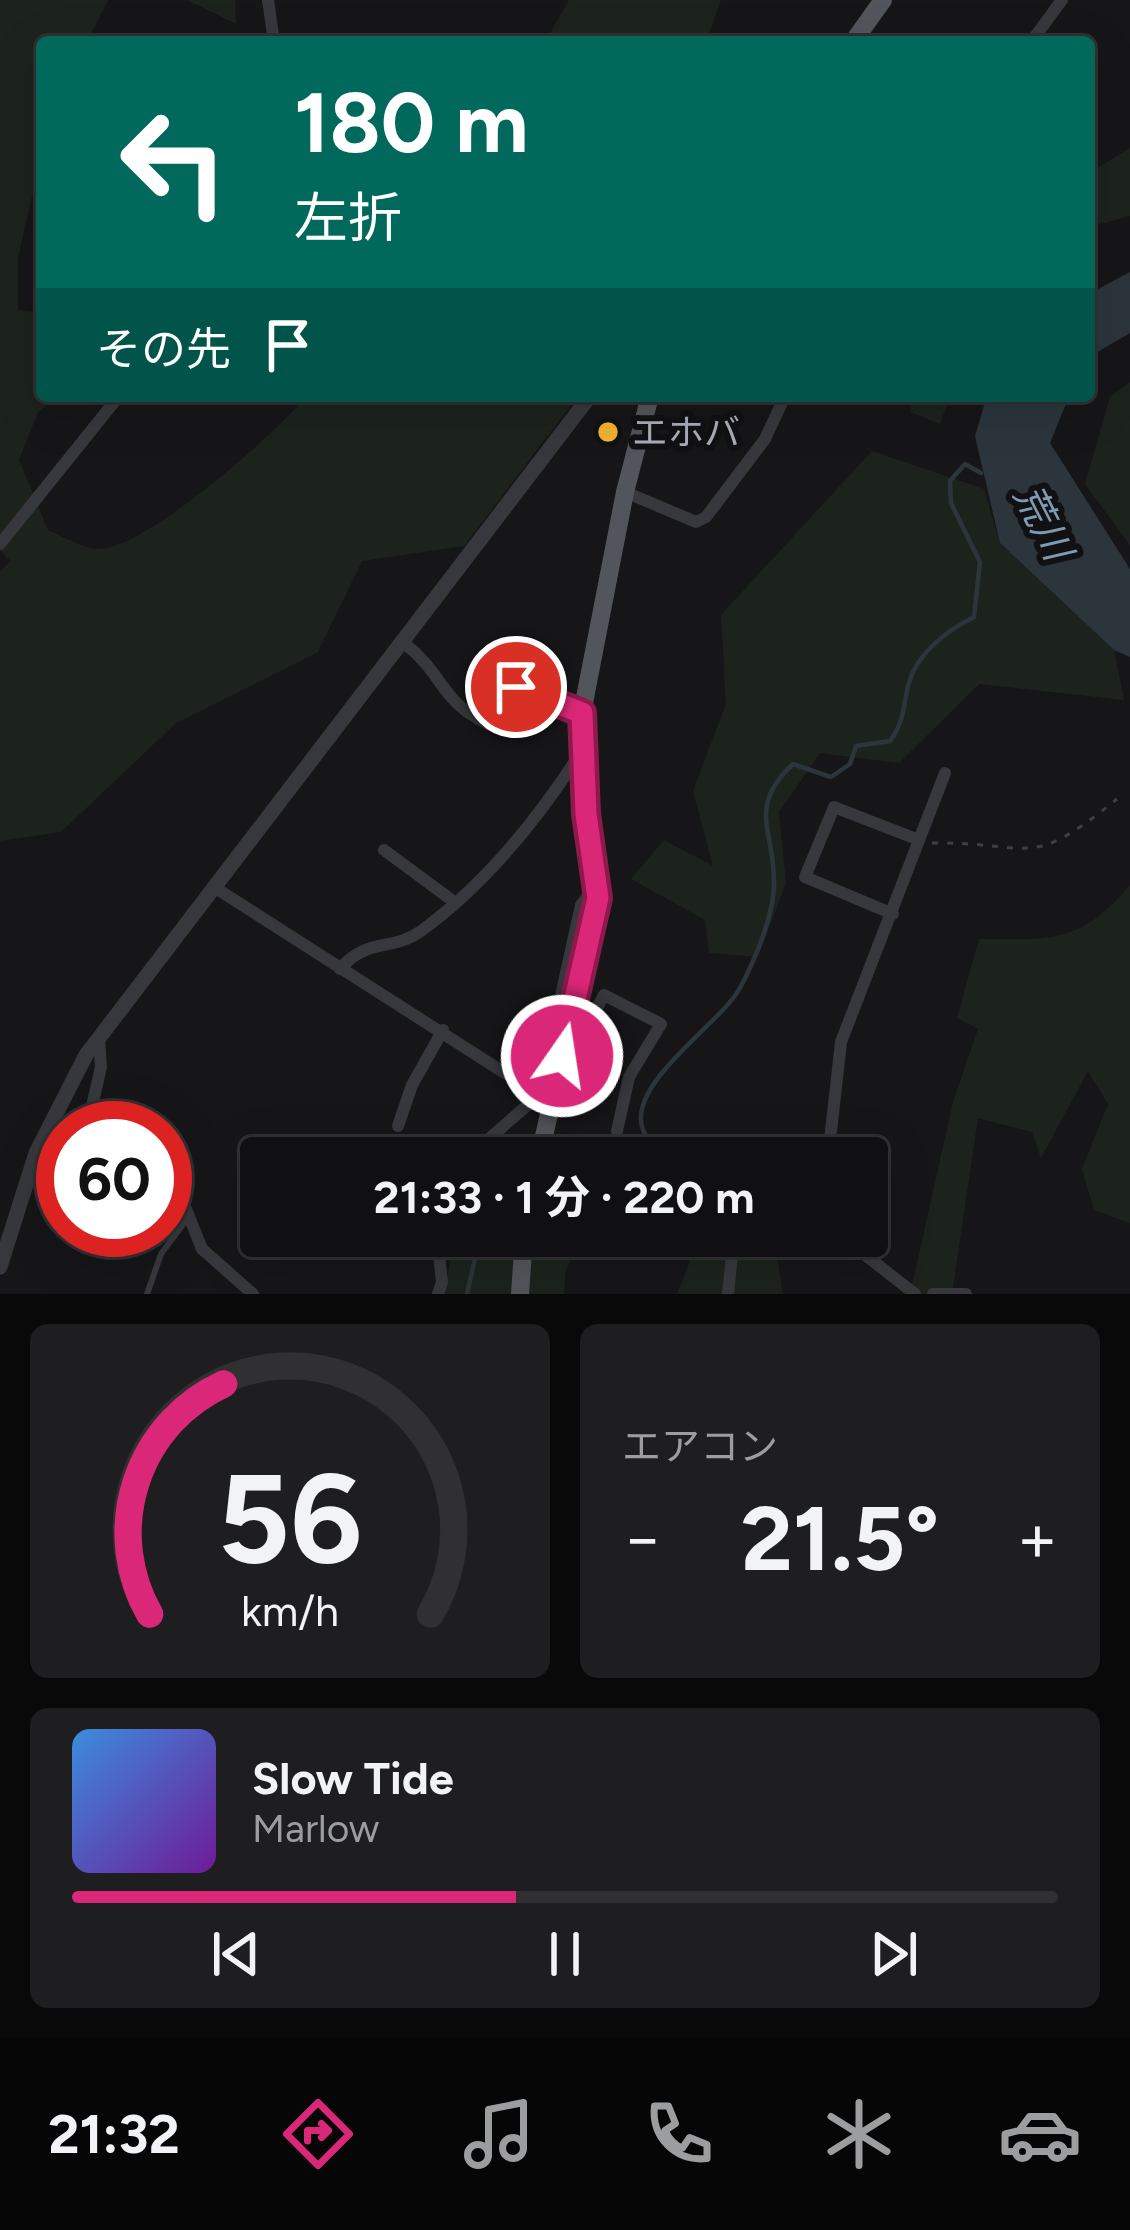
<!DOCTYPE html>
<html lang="ja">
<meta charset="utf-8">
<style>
:root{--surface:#101012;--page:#1e1e20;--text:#f1f3f6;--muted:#9c9d9f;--line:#303032;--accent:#db2777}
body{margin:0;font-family:Figtree,"Noto Sans JP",sans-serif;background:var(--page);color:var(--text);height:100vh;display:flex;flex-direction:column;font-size:45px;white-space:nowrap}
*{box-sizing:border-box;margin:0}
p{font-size:39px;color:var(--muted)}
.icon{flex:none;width:66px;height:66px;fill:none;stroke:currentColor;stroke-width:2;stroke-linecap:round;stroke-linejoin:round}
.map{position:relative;height:1294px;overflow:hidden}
.side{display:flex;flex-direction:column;gap:30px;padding:30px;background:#09090a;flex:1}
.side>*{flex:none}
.top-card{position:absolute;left:36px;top:36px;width:1059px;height:366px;border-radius:12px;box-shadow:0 12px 48px #0002,0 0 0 3px var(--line);background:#00695c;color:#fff;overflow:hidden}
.speed{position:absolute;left:36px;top:1101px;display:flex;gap:24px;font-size:60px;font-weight:700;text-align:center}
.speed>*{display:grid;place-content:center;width:156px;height:156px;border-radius:50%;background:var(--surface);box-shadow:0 12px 48px #0002,0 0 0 3px var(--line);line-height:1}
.speed .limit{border:18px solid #d22;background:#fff;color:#111}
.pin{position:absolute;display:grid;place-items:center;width:102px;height:102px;color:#fff;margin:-51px;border:6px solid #fff;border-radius:50%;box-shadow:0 3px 12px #0007}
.me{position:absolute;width:132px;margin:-66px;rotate:13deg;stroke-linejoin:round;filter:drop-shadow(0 0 9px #0008)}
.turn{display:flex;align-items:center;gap:42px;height:252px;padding:0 60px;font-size:54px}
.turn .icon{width:156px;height:156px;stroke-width:2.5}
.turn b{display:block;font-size:84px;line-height:102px}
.then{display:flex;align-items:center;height:114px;padding:0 60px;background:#0003;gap:24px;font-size:45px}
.big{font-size:90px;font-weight:700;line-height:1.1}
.side .tile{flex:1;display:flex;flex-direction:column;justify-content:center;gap:18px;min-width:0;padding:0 42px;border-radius:18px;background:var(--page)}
.side .dial{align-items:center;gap:0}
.dial svg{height:312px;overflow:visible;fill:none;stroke:var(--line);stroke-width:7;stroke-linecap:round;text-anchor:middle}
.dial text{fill:var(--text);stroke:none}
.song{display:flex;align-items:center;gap:36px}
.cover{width:144px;height:144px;border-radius:18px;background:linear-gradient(135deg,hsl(210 70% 55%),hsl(280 70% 35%))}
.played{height:12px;border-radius:6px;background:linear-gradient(90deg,var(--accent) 45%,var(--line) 45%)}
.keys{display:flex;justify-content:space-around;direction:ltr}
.heat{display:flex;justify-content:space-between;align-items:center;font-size:66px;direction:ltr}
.side .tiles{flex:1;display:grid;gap:30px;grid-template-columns:1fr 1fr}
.tile:last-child{grid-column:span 2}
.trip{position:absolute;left:240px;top:1137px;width:648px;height:120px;border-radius:12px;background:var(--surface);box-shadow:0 12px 48px #0002,0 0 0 3px var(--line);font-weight:700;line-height:120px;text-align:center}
.dock{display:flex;height:192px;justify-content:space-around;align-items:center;background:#060607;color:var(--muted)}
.dock .icon{width:84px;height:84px}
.dock .selected{color:var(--accent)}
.dock b{font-size:54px;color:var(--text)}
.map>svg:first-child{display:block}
.green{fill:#1c231d}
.water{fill:#2c353c}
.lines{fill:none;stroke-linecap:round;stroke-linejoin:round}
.stream{stroke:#2c353c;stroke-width:4.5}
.path{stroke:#3d3f44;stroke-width:3;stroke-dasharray:6 9;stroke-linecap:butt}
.service{stroke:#37383d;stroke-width:6}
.minor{stroke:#37383d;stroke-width:12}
.tertiary{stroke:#37383d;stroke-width:15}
.primary{stroke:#53555c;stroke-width:18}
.route-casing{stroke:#8e194d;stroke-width:30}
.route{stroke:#db2777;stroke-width:21}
.poi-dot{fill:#f2b134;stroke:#111113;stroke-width:4.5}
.labels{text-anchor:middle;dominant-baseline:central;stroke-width:12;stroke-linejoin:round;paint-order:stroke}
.poi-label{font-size:36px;fill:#a8adb8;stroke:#111113;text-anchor:start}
.water-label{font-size:39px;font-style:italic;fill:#7f9bb3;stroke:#111113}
</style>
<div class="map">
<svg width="1130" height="1294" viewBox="0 0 1130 1294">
<rect width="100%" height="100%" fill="#161618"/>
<g class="green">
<path d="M0,0H108L87,42H42V152L18,258V310L42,312V396H59L38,412L19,460L48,530C62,536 85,550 100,549C146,548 277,433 306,396H578L464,546L362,561L318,652L176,723L61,832L0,841V571L11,561L0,550Z"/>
<polygon points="187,0 235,0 236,24"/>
<polygon points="569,0 721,0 706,42 545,42"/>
<polygon points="1130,148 1130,216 1089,227 1089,173"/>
<polygon points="1130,382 1130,545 1085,484 1110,397"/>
<polygon points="913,396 950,396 940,424 910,412"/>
<polygon points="872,451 984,489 1000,543 1114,650 1124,700 979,684 899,763 820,753 779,812 786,883 758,957 709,953 705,920 631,879 664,840 713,866 693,791 726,704 721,615"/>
<path d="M1130,885V1223L1094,1210L1082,1169L1108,1104L1088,1071L1041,1158L1032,1132L978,1118L952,1294H910L953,1102L978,1029L957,1018L979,939C1050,939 1080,945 1130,885Z"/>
<polygon points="455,1236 584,1236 566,1269 564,1294 444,1294"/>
<polygon points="700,1236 774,1236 783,1294 677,1294"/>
</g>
<g class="water">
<polygon points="1130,272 1130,333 1089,357 1089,294"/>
<polygon points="987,396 1069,396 1050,443 1130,569 1130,657 1114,650 1000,543 975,436"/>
</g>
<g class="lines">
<g class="stream">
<path d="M662,1158C656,1149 645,1138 642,1127C630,1081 719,1025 740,988C755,960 774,915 774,883C775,831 746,808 793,764L831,777L850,764L856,746L890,741C904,722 903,708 908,686C916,654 946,631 974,617L980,562L951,503L950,481L965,464L981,473"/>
<polyline points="467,1294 480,1236"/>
</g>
<path class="path" d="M932,843C1035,842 1027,872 1117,799"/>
<polyline class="service" points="147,1294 161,1254 187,1219"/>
<g class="minor">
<polyline points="268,0 274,42"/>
<polyline points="1031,42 1062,0"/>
<polyline points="625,492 696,522 706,517 765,439 785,396"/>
<polyline points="0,544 119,396"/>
<path d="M404,643C449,678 436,703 501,730L516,687L582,713"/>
<polyline points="384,850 453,901"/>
<polyline points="214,887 539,1095"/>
<polyline points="893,914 805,877 834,807 919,840"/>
<path d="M340,969C367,937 392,952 421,931C486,884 538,819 581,752"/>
<polyline points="565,1067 604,995 661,1024 629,1077 617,1131"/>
<polyline points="398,1126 412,1085 443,1030"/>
<polyline points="87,1128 101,1067 99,1037"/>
<polyline points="467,1158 539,1095 581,905 596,885"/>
<polyline points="828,1158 841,1042 945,773"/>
<polyline points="165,1191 184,1204 202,1249 253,1294"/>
<polyline points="437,1236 442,1282 438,1294"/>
<polyline points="841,1236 915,1294"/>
<polyline points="728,1294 734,1236"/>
<polyline points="933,1294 966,1294"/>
</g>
<polyline class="tertiary" points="0,1267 36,1153 86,1055 590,396"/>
<g class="primary">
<polyline points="853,42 883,0"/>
<polyline points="539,1158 598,898 586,815 582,713 625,492 650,396"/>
<polyline points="520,1294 524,1236"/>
</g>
</g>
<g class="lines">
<g class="route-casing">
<polyline id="route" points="516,687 582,713 586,814 598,898 562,1056"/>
</g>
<use href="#route" class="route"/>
</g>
<circle class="poi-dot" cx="608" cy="432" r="12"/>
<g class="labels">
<g class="poi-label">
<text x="632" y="432">エホバ</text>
</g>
<g class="water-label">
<text transform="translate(1043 522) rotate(63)">荒川</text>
</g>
</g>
</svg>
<div class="speed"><div class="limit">60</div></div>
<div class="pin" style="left:516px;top:687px;background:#d93025"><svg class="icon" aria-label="arrive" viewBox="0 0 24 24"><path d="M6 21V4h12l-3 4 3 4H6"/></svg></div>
<svg class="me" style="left:562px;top:1056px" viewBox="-20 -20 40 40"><circle r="17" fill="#db2777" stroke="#fff" stroke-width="3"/><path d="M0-11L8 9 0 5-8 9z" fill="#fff"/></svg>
<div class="trip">21:33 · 1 分 · 220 m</div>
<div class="top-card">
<div class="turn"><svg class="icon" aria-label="left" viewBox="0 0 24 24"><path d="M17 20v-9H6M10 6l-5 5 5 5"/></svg><div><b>180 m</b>左折</div></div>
<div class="then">その先<svg class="icon" aria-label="arrive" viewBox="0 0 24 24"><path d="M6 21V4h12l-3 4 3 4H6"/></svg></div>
</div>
</div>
<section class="side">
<div class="tiles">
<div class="tile dial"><svg viewBox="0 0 100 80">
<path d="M14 69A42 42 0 1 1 86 69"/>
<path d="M14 69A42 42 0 0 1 33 10" stroke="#db2777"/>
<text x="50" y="56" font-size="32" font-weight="700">56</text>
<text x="50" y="72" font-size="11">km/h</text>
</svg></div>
<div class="tile"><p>エアコン</p>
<div class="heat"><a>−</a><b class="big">21.5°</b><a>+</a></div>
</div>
<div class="tile">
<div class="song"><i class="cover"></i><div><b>Slow Tide</b><p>Marlow</p></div></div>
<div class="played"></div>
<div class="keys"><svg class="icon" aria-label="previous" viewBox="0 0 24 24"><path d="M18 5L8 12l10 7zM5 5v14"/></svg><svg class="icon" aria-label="pause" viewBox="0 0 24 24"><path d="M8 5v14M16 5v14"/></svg><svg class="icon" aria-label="next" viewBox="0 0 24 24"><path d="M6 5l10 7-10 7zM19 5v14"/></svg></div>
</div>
</div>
</section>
<nav class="dock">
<b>21:32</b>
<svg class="icon selected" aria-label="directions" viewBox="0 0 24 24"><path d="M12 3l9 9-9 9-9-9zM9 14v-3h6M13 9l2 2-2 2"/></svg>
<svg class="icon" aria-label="music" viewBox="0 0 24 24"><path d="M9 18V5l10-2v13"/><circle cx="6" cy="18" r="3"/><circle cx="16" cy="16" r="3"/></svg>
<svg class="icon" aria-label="phone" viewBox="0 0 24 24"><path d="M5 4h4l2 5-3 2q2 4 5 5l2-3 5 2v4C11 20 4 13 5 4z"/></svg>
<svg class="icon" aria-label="climate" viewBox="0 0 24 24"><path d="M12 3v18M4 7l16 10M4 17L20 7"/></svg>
<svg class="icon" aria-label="car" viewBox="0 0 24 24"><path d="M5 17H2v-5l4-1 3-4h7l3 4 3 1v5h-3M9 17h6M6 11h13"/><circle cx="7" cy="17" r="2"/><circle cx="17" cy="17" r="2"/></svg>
</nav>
